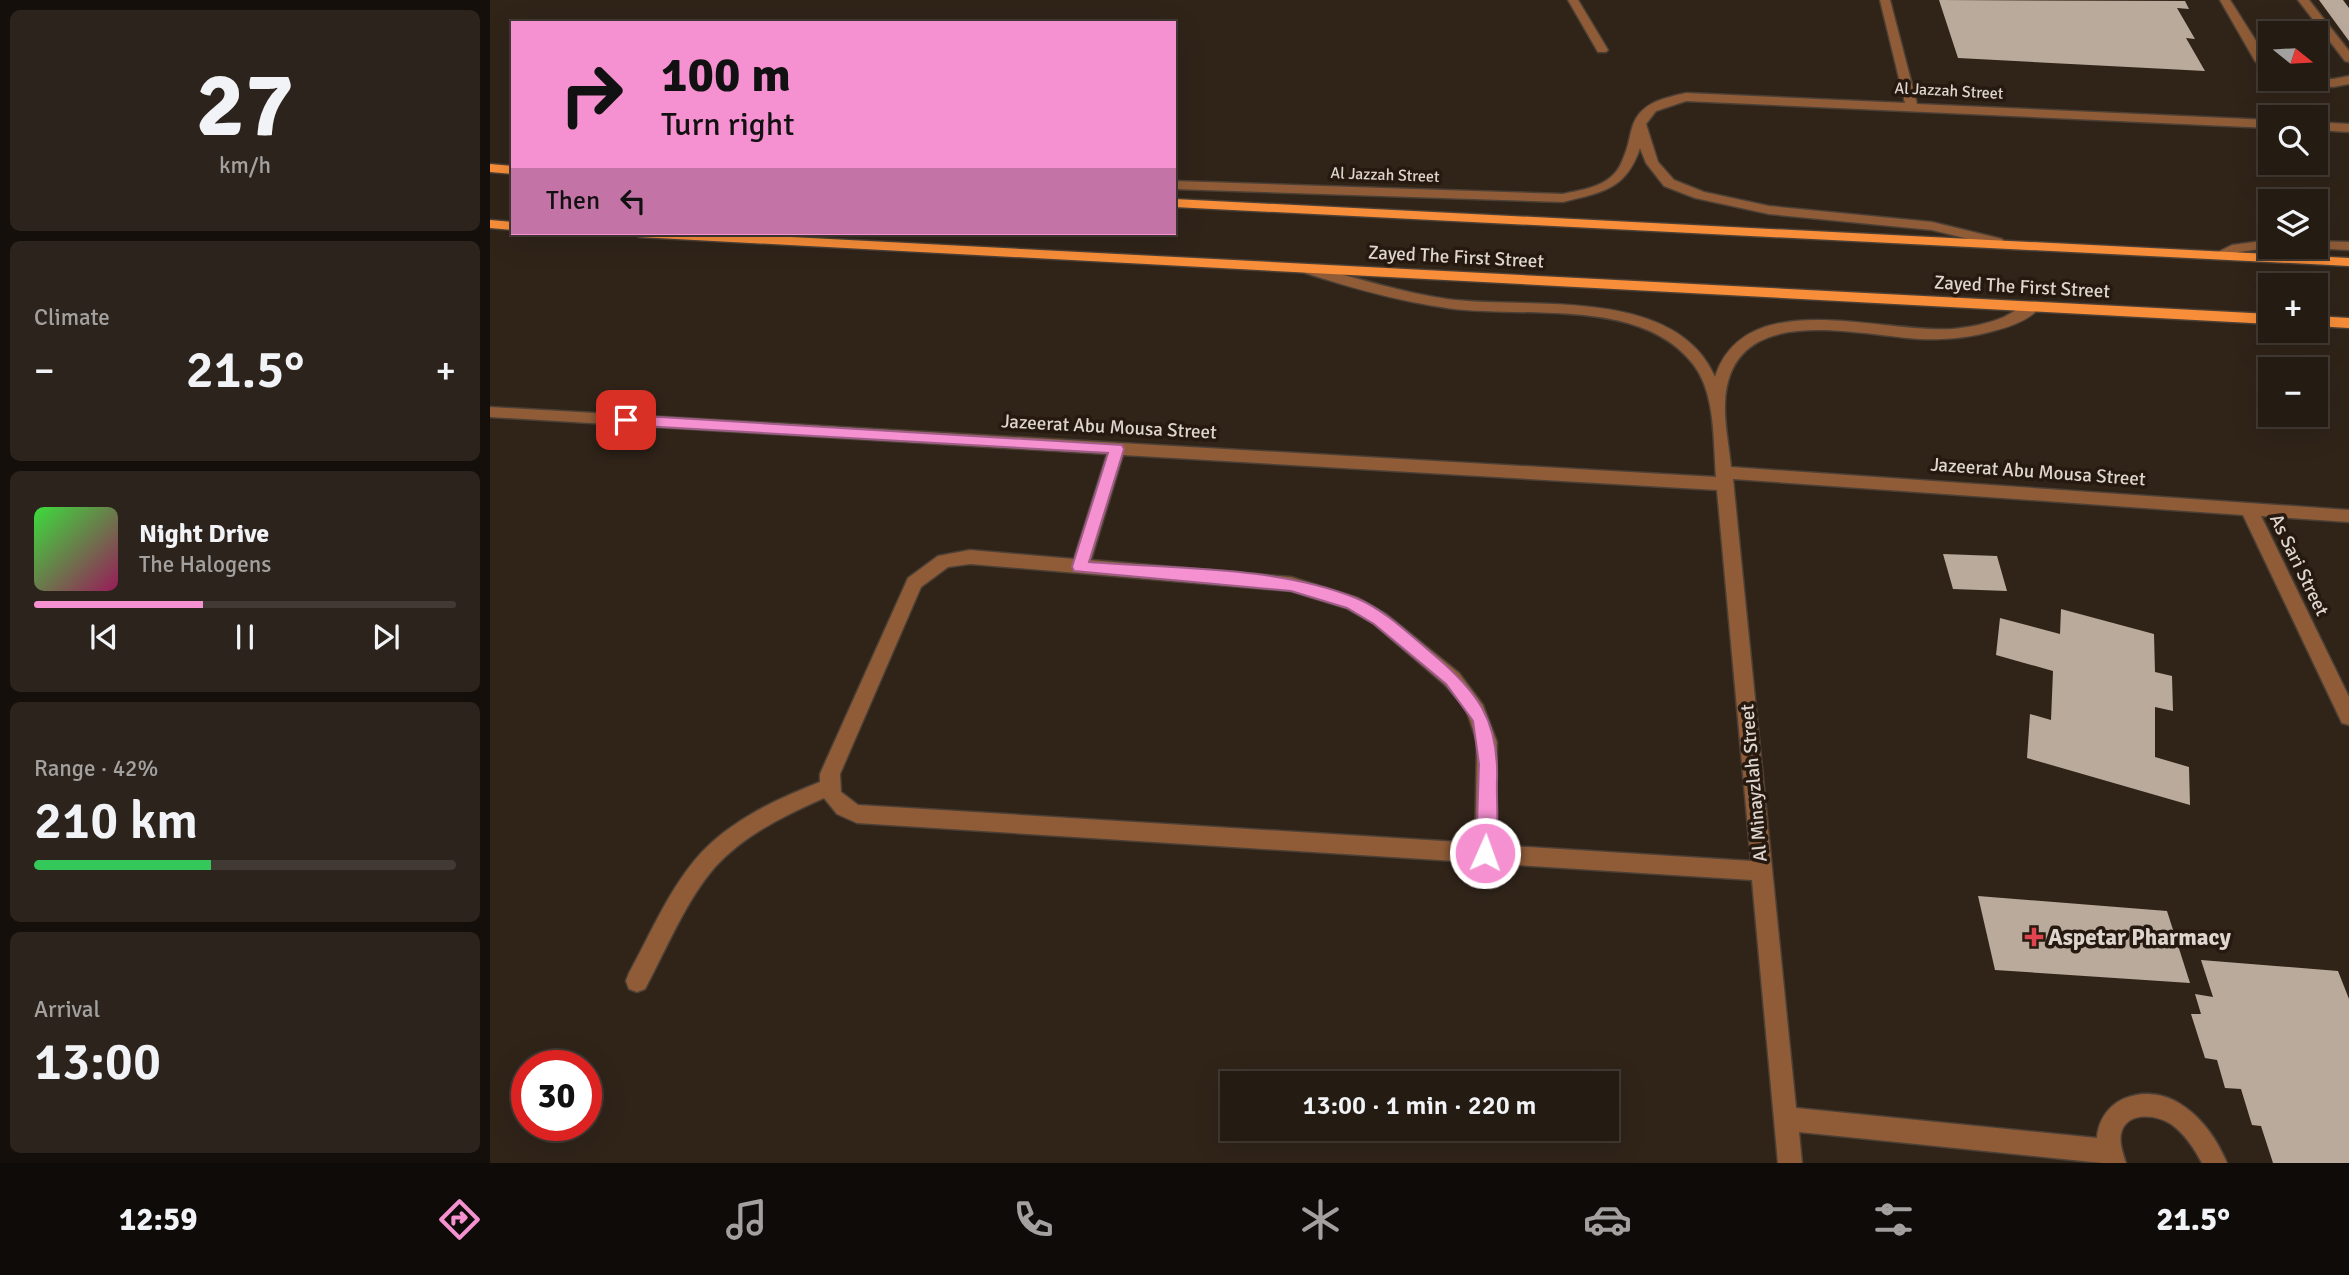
<!DOCTYPE html>
<meta charset="utf-8">
<style>
:root{--surface:#241b13;--page:#2c241c;--text:#f1f3f6;--muted:#a3a1a0;--line:#413933;--accent:#f590d1}
body{margin:0;font-family:Signika,sans-serif;background:var(--page);color:var(--text);height:100vh;display:flex;flex-direction:column;font-size:26px;white-space:nowrap}
*{box-sizing:border-box;margin:0}
p{font-size:23px;color:var(--muted)}
.icon{flex:none;width:38px;height:38px;fill:none;stroke:currentColor;stroke-width:2;stroke-linecap:round;stroke-linejoin:round}
.map{position:relative;flex:1;overflow:hidden}
.details{display:flex;flex-direction:column;gap:10px;padding:10px;background:#140f0a;width:490px}
.details>*{flex:none}
.hud{position:absolute;left:21px;top:21px;width:665px;height:214px;border-radius:0px;box-shadow:0 7px 28px #0002,0 0 0 2px var(--line);background:#f590d1;color:#111;overflow:hidden}
.needle{width:46px;rotate:108deg}
.fabs{position:absolute;left:1768px;top:21px;display:grid;gap:14px}
.fabs a{display:grid;place-items:center;width:70px;height:70px;border-radius:0px;background:var(--surface);box-shadow:0 7px 28px #0002,0 0 0 2px var(--line);font-size:35px}
.speed{position:absolute;left:21px;top:1050px;display:flex;gap:14px;font-size:35px;font-weight:700;text-align:center}
.speed>*{display:grid;place-content:center;width:91px;height:91px;border-radius:50%;background:var(--surface);box-shadow:0 7px 28px #0002,0 0 0 2px var(--line);line-height:1}
.speed .limit{border:10px solid #d22;background:#fff;color:#111}
.pin{position:absolute;display:grid;place-items:center;width:60px;height:60px;color:#fff;margin:-30px;border-radius:14px;box-shadow:0 4px 10px #0006}
.me{position:absolute;width:77px;margin:-38px;rotate:2deg;stroke-linejoin:round;filter:drop-shadow(0 0 5px #0008)}
.turn{display:flex;align-items:center;gap:24px;height:147px;padding:0 35px;font-size:32px}
.turn .icon{width:91px;height:91px;stroke-width:2.5}
.turn b{display:block;font-size:49px;line-height:60px}
.then{display:flex;align-items:center;height:66px;padding:0 35px;background:#0003;gap:14px;font-size:26px}
.big{font-size:52px;font-weight:600;line-height:1.1}
.details .card{flex:1;display:flex;flex-direction:column;justify-content:center;gap:10px;min-width:0;padding:0 24px;border-radius:10px;background:var(--page)}
.details .dial{align-items:center;gap:0}
.dial b{font-size:91px;line-height:1}
.song{display:flex;align-items:center;gap:21px}
.cover{width:84px;height:84px;border-radius:10px;background:linear-gradient(135deg,hsl(120 70% 55%),hsl(330 70% 35%))}
.played{height:7px;border-radius:4px;background:linear-gradient(90deg,var(--accent) 40%,var(--line) 40%)}
.keys{display:flex;justify-content:space-around;direction:ltr}
.heat{display:flex;justify-content:space-between;align-items:center;font-size:38px;direction:ltr}
.charge{height:10px;border-radius:5px;background:linear-gradient(90deg,#34c759 42%,var(--line) 0)}
.trip{position:absolute;left:730px;top:1071px;width:399px;height:70px;border-radius:0px;background:var(--surface);box-shadow:0 7px 28px #0002,0 0 0 2px var(--line);font-weight:600;line-height:70px;text-align:center}
.dock{display:flex;height:112px;justify-content:space-around;align-items:center;background:#0e0b08;color:var(--muted)}
.dock .icon{width:49px;height:49px}
.dock .current{color:var(--accent)}
.dock b{font-size:32px;color:var(--text)}
main{display:flex;flex:1;min-height:0}
.map>svg:first-child{display:block}
.building{fill:#baaa9c}
.lines{fill:none;stroke-linecap:round;stroke-linejoin:round}
.minor-casing{stroke:#4c4036;stroke-width:3}
.major-casing{stroke:#4c4036;stroke-width:3}
.minor{fill:#8f5c37;fill-rule:evenodd}
.major{fill:#f88e39;fill-rule:evenodd}
.route{fill:#f590d1;stroke:#9f5e88;stroke-width:2}
.health-dot{fill:#e0444e;stroke:#261a10;stroke-width:2.5}
.labels{text-anchor:middle;dominant-baseline:central;stroke-width:7;stroke-linejoin:round;paint-order:stroke}
.far-street-label{font-size:16px;fill:#ded5ce;stroke:#261a10}
.street-label{font-size:19px;fill:#ded5ce;stroke:#261a10}
.near-poi-label{font-size:23px;font-weight:bold;fill:#ded5ce;stroke:#261a10;text-anchor:start}
</style>
<main>
<section class="details">
<div class="card dial"><b>27</b><p>km/h</p></div>
<div class="card"><p>Climate</p>
<div class="heat"><a>−</a><b class="big">21.5°</b><a>+</a></div>
</div>
<div class="card">
<div class="song"><i class="cover"></i><div><b>Night Drive</b><p>The Halogens</p></div></div>
<div class="played"></div>
<div class="keys"><svg class="icon" aria-label="previous" viewBox="0 0 24 24"><path d="M18 5L8 12l10 7zM5 5v14"/></svg><svg class="icon" aria-label="pause" viewBox="0 0 24 24"><path d="M8 5v14M16 5v14"/></svg><svg class="icon" aria-label="next" viewBox="0 0 24 24"><path d="M6 5l10 7-10 7zM19 5v14"/></svg></div>
</div>
<div class="card"><p>Range · 42%</p><b class="big">210 km</b><div class="charge"></div></div>
<div class="card"><p>Arrival</p><b class="big">13:00</b></div>
</section>
<div class="map">
<svg width="1859" height="1163" viewBox="0 0 1859 1163">
<rect width="100%" height="100%" fill="#302419"/>
<g class="building">
<polygon points="1449,0 1695,1 1699,9 1687,8 1705,39 1696,38 1715,71 1468,58"/>
<polygon points="1829,0 1853,0 1859,8 1859,41"/>
<polygon points="1453,554 1507,556 1517,591 1463,589"/>
<polygon points="1571,609 1664,634 1665,672 1682,676 1683,711 1665,707 1665,757 1699,767 1700,805 1537,758 1540,714 1561,720 1563,671 1506,655 1510,618 1570,634"/>
<polygon points="1488,896 1677,911 1700,983 1505,970"/>
<polygon points="1711,960 1848,971 1859,999 1859,1163 1783,1163 1771,1126 1762,1125 1751,1089 1735,1088 1727,1060 1715,1058 1701,1014 1711,1014 1705,994 1723,997"/>
</g>
<g class="lines">
<g class="minor-casing">
<g id="minor">
<polygon points="1078,0 1088,0 1118,50 1116,52 1108,52"/>
<path d="M1390,0H1400L1427,104L1780,120V128L1196,101L1166,111L1156,124L1168,162L1184,180L1214,192L1279,206L1442,222L1512,239L1514,242L1507,246L1442,230L1279,214L1205,198L1174,186L1156,163L1150,148C1136,190 1112,192 1073,202L684,189V181L1073,194C1090,190 1110,188 1123,175C1130,169 1133,159 1136,151C1139,143 1140,133 1143,125C1151,102 1175,98 1196,93L1415,103Z"/>
<polygon points="1730,0 1740,0 1780,63 1780,73 1765,61"/>
<polygon points="1808,0 1819,0 1859,51 1859,62 1855,61"/>
<polygon points="1859,76 1859,84 1843,87 1801,83 1795,79 1843,79"/>
<polygon points="1825,122 1859,124 1859,132 1825,130"/>
<polygon points="1780,240 1780,247 1785,247 1749,252 1729,259 1722,255 1742,245"/>
<polygon points="1825,241 1859,242 1859,250 1820,248 1825,247"/>
<path d="M817,265C864,277 909,292 957,299C1038,310 1185,285 1225,377C1255,284 1392,334 1463,329C1480,327 1498,324 1514,317C1524,312 1533,305 1543,302L1550,307C1540,320 1519,327 1503,331C1479,338 1454,340 1429,339C1364,335 1239,300 1235,403C1234,423 1239,446 1241,467L1859,510V522L1771,516L1859,697V725L1852,723L1753,515L1243,479L1306,1108L1607,1138C1608,1121 1618,1106 1633,1099C1681,1079 1720,1122 1737,1163H1712C1704,1148 1695,1134 1681,1124C1667,1115 1640,1111 1632,1130C1628,1141 1633,1153 1636,1163H1612L1309,1132L1312,1163H1288L1262,880L367,823L347,814L334,798C295,815 254,835 225,867C195,902 177,948 155,989L147,992L139,989L136,981L139,973C161,933 180,887 211,853C243,819 287,799 330,782V774L418,578L448,556L480,550L584,559L617,454L0,417V407L1226,477C1223,442 1226,393 1203,364C1150,296 1033,319 957,308C907,301 859,287 812,272V266ZM633,455L1227,490L1261,861L1005,845L1007,742L993,705L969,673L896,614L868,598L801,577L601,560ZM480,564L801,591L856,608L884,624L955,685L976,709L987,742L985,843L368,805L351,792L350,774L431,587L458,567Z"/>
</g>
</g>
<g class="major-casing">
<g id="major">
<polygon points="0,164 23,166 23,174 0,172"/>
<polygon points="684,199 1859,258 1859,266 684,207"/>
<polygon points="0,220 23,222 23,230 0,228"/>
<polygon points="142,233 223,233 1780,314 1780,324 149,237"/>
<polygon points="1825,316 1859,318 1859,328 1825,326"/>
</g>
</g>
<use href="#minor" class="minor"/>
<use href="#major" class="major"/>
</g>
<path class="route" d="M136,415L632,445L634,449L599,562C683,569 788,566 866,598C895,610 919,634 943,654C987,691 1009,720 1007,780C1006,803 1011,838 1001,859L995,861L988,859L986,853L989,764L983,721L956,684L884,624L857,608L801,591L584,571L582,567L618,453L136,425L129,420Z"/>
<path class="health-dot" d="M1540.5 926.5h7v7h7v7h-7v7h-7v-7h-7v-7h7z"/>
<g class="labels">
<g class="far-street-label">
<text transform="translate(1459 91) rotate(3)">Al Jazzah Street</text>
<text transform="translate(895 175) rotate(2)">Al Jazzah Street</text>
</g>
<g class="street-label">
<text transform="translate(966 257) rotate(3)">Zayed The First Street</text>
<text transform="translate(1532 287) rotate(3)">Zayed The First Street</text>
<text transform="translate(619 427) rotate(3)">Jazeerat Abu Mousa Street</text>
<text transform="translate(1548 472) rotate(4)">Jazeerat Abu Mousa Street</text>
<text transform="translate(1809 565) rotate(64)">As Sari Street</text>
<text transform="translate(1264 783) rotate(-95)">Al Minayzlah Street</text>
</g>
<g class="near-poi-label">
<text x="1558" y="937">Aspetar Pharmacy</text>
</g>
</g>
</svg>
<div class="fabs">
<a><svg class="needle" viewBox="-14 -14 28 28"><path d="M0-13l5 13h-10z" fill="#e53935"/><path d="M0 13l5-13h-10z" fill="#a3a1a0"/></svg></a>
<a><svg class="icon" aria-label="search" viewBox="0 0 24 24"><circle cx="10" cy="10" r="6"/><path d="M15 15l6 6"/></svg></a>
<a><svg class="icon" aria-label="layers" viewBox="0 0 24 24"><path d="M12 4l9 5-9 5-9-5zM3 14l9 5 9-5"/></svg></a>
<a>+</a>
<a>−</a>
</div>
<div class="speed"><div class="limit">30</div></div>
<div class="pin" style="left:136px;top:420px;background:#d93025"><svg class="icon" aria-label="arrive" viewBox="0 0 24 24"><path d="M6 21V4h12l-3 4 3 4H6"/></svg></div>
<svg class="me" style="left:995px;top:853px" viewBox="-20 -20 40 40"><circle r="17" fill="#f590d1" stroke="#fff" stroke-width="3"/><path d="M0-11L8 9 0 5-8 9z" fill="#fff"/></svg>
<div class="trip">13:00 · 1 min · 220 m</div>
<div class="hud">
<div class="turn"><svg class="icon" aria-label="right" viewBox="0 0 24 24"><path d="M7 20v-9h11M14 6l5 5-5 5"/></svg><div><b>100 m</b>Turn right</div></div>
<div class="then">Then<svg class="icon" aria-label="left" viewBox="0 0 24 24"><path d="M17 20v-9H6M10 6l-5 5 5 5"/></svg></div>
</div>
</div>
</main>
<nav class="dock">
<b>12:59</b>
<svg class="icon current" aria-label="directions" viewBox="0 0 24 24"><path d="M12 3l9 9-9 9-9-9zM9 14v-3h6M13 9l2 2-2 2"/></svg>
<svg class="icon" aria-label="music" viewBox="0 0 24 24"><path d="M9 18V5l10-2v13"/><circle cx="6" cy="18" r="3"/><circle cx="16" cy="16" r="3"/></svg>
<svg class="icon" aria-label="phone" viewBox="0 0 24 24"><path d="M5 4h4l2 5-3 2q2 4 5 5l2-3 5 2v4C11 20 4 13 5 4z"/></svg>
<svg class="icon" aria-label="climate" viewBox="0 0 24 24"><path d="M12 3v18M4 7l16 10M4 17L20 7"/></svg>
<svg class="icon" aria-label="car" viewBox="0 0 24 24"><path d="M5 17H2v-5l4-1 3-4h7l3 4 3 1v5h-3M9 17h6M6 11h13"/><circle cx="7" cy="17" r="2"/><circle cx="17" cy="17" r="2"/></svg>
<svg class="icon" aria-label="filters" viewBox="0 0 24 24"><path d="M4 7h16M4 17h16"/><circle cx="9" cy="7" r="2"/><circle cx="15" cy="17" r="2"/></svg>
<b>21.5°</b>
</nav>
